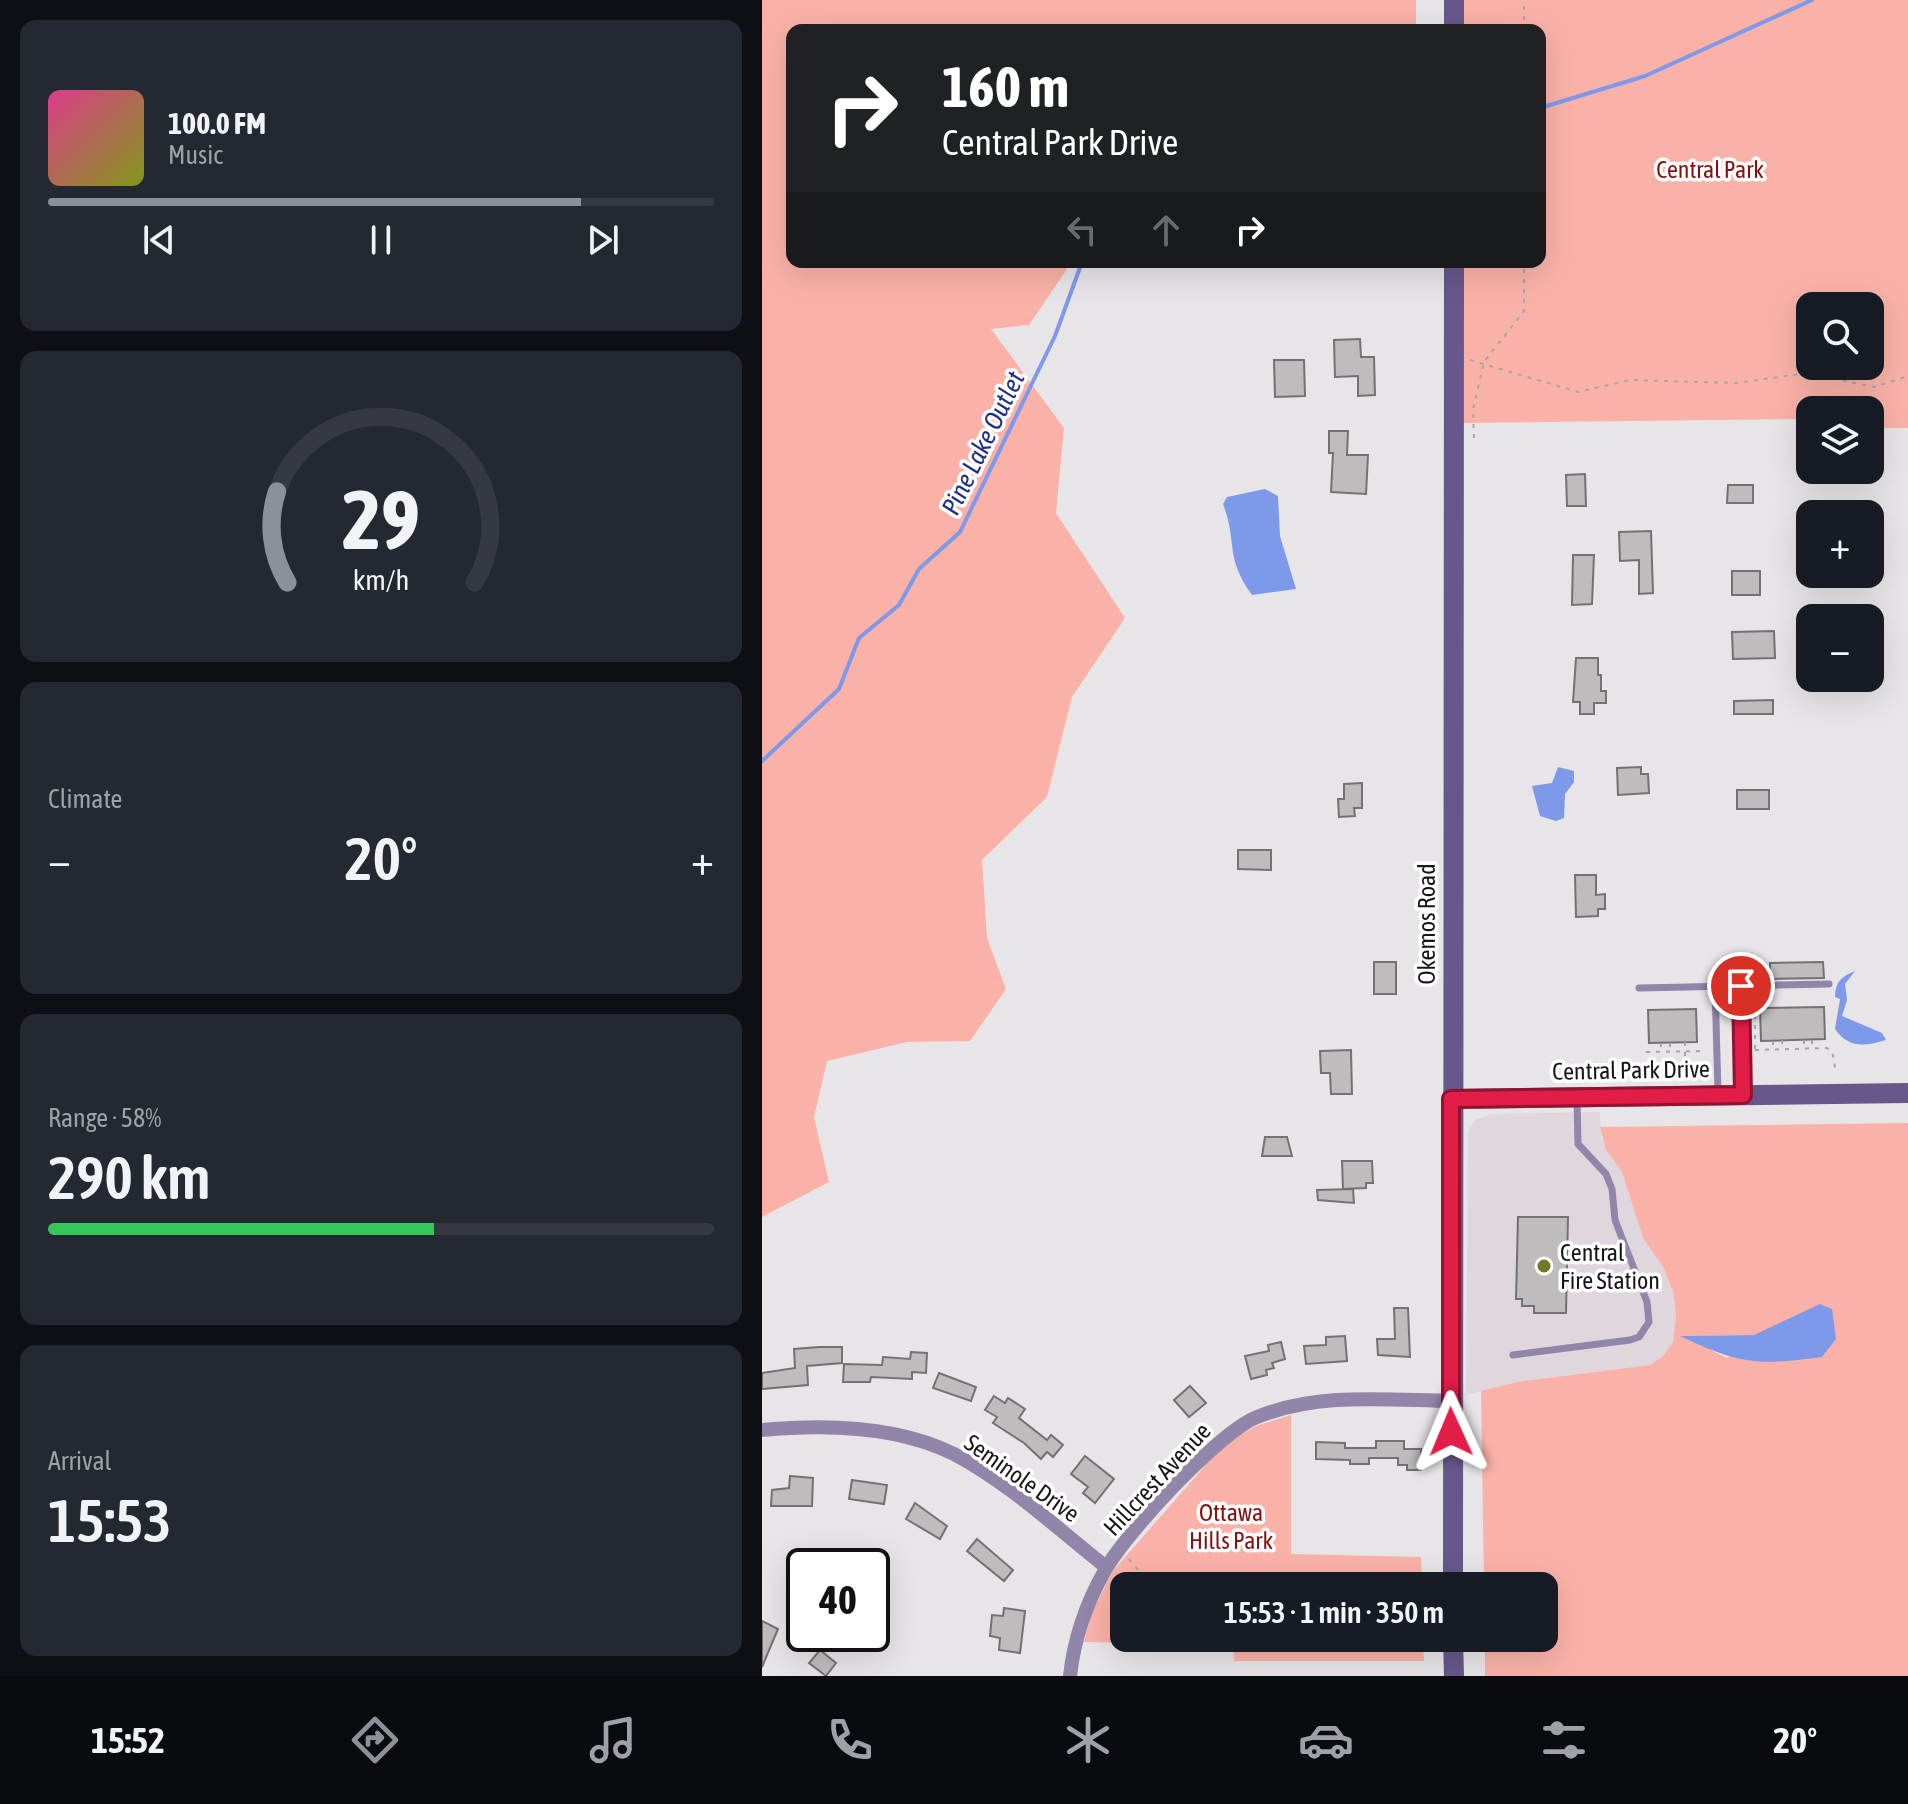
<!DOCTYPE html>
<meta charset="utf-8">
<style>
:root{--surface:#171b24;--page:#242831;--text:#f1f3f6;--muted:#9ea1a6;--line:#363941;--accent:#8c9099}
body{margin:0;font-family:"Asap Condensed",sans-serif;background:var(--page);color:var(--text);height:100vh;display:flex;flex-direction:column;font-size:30px;white-space:nowrap}
*{box-sizing:border-box;margin:0}
p{font-size:26px;color:var(--muted)}
.icon{flex:none;width:44px;height:44px;fill:none;stroke:currentColor;stroke-width:2;stroke-linecap:round;stroke-linejoin:round}
.map{position:relative;flex:1;overflow:hidden}
.panel{display:flex;flex-direction:column;gap:20px;padding:20px;background:#0d0f14;width:762px}
.panel>*{flex:none}
.banner{position:absolute;left:24px;top:24px;width:760px;height:244px;border-radius:16px;box-shadow:0 8px 32px #0002;background:#202124;color:#fff;overflow:hidden}
.buttons{position:absolute;left:1034px;top:292px;display:grid;gap:16px}
.buttons a{display:grid;place-items:center;width:88px;height:88px;border-radius:16px;background:var(--surface);box-shadow:0 8px 32px #0002;font-size:40px}
.speed{position:absolute;left:24px;top:1548px;display:flex;gap:16px;font-size:40px;font-weight:700;text-align:center}
.speed>*{display:grid;place-content:center;width:104px;height:104px;border-radius:50%;background:var(--surface);box-shadow:0 8px 32px #0002;line-height:1}
.speed .limit{border:4px solid #111;border-radius:12px;background:#fff;color:#111}
.pin{position:absolute;display:grid;place-items:center;width:68px;height:68px;color:#fff;margin:-34px;border:4px solid #fff;border-radius:50%;box-shadow:0 2px 8px #0007}
.me{position:absolute;width:88px;margin:-44px;rotate:359deg;stroke-linejoin:round;filter:drop-shadow(0 0 6px #0008)}
.turn{display:flex;align-items:center;gap:28px;height:168px;padding:0 24px;font-size:36px}
.turn .icon{width:104px;height:104px;stroke-width:2.5}
.turn b{display:block;font-size:56px;line-height:68px}
.lanes{display:flex;align-items:center;height:76px;padding:0 24px;background:#0003;justify-content:center;gap:40px;direction:ltr}
.lanes .off{opacity:.35}
.big{font-size:60px;font-weight:600;line-height:1.1}
.panel .widget{flex:1;display:flex;flex-direction:column;justify-content:center;gap:12px;min-width:0;padding:0 28px;border-radius:16px;background:var(--page)}
.panel .dial{align-items:center;gap:0}
.dial svg{height:208px;overflow:visible;fill:none;stroke:var(--line);stroke-width:7;stroke-linecap:round;text-anchor:middle}
.dial text{fill:var(--text);stroke:none}
.song{display:flex;align-items:center;gap:24px}
.cover{width:96px;height:96px;border-radius:12px;background:linear-gradient(135deg,hsl(330 70% 55%),hsl(70 70% 35%))}
.played{height:8px;border-radius:4px;background:linear-gradient(90deg,var(--accent) 80%,var(--line) 80%)}
.keys{display:flex;justify-content:space-around;direction:ltr}
.heat{display:flex;justify-content:space-between;align-items:center;font-size:44px;direction:ltr}
.charge{height:12px;border-radius:6px;background:linear-gradient(90deg,#34c759 58%,var(--line) 0)}
.trip{position:absolute;left:348px;top:1572px;width:448px;height:80px;border-radius:16px;background:var(--surface);box-shadow:0 8px 32px #0002;font-weight:600;line-height:80px;text-align:center}
.tabs{display:flex;height:128px;justify-content:space-around;align-items:center;background:#090b0e;color:var(--muted)}
.tabs .icon{width:56px;height:56px}
.tabs .active{color:var(--accent)}
.tabs b{font-size:36px;color:var(--text)}
main{display:flex;flex:1;min-height:0}
.map>svg:first-child{display:block}
.built{fill:#dfd6de}
.green{fill:#fab2a8;fill-rule:evenodd}
.water{fill:#7e99ea}
.lines{fill:none;stroke-linecap:round;stroke-linejoin:round}
.stream{stroke:#7e99ea;stroke-width:4}
.building{fill:#c0bcbd;stroke:#747172;stroke-width:2}
.path{stroke:#a7a5a7;stroke-width:2;stroke-dasharray:4 6;stroke-linecap:butt}
.lane{stroke:#9186aa;stroke-width:7}
.street{stroke:#9186aa;stroke-width:14}
.secondary{stroke:#68578b;stroke-width:20}
.route-casing{stroke:#92132f;stroke-width:20}
.route{stroke:#e11d48;stroke-width:14}
.poi-dot{fill:#6d7a27;stroke:#fff;stroke-width:3}
.labels{text-anchor:middle;dominant-baseline:central;stroke-width:7;stroke-linejoin:round;paint-order:stroke}
.park-label{font-size:24px;fill:#870f0d;stroke:#fff}
.street-label{font-size:24px;fill:#171617;stroke:#fff}
.poi-label{font-size:24px;fill:#171617;stroke:#fff;text-anchor:start}
.water-label{font-size:26px;font-style:italic;fill:#1e2f8a;stroke:#fff}
</style>
<main>
<section class="panel">
<div class="widget">
<div class="song"><i class="cover"></i><div><b>100.0 FM</b><p>Music</p></div></div>
<div class="played"></div>
<div class="keys"><svg class="icon" aria-label="previous" viewBox="0 0 24 24"><path d="M18 5L8 12l10 7zM5 5v14"/></svg><svg class="icon" aria-label="pause" viewBox="0 0 24 24"><path d="M8 5v14M16 5v14"/></svg><svg class="icon" aria-label="next" viewBox="0 0 24 24"><path d="M6 5l10 7-10 7zM19 5v14"/></svg></div>
</div>
<div class="widget dial"><svg viewBox="0 0 100 80">
<path d="M14 69A42 42 0 1 1 86 69"/>
<path d="M14 69A42 42 0 0 1 10 34" stroke="#8c9099"/>
<text x="50" y="56" font-size="32" font-weight="700">29</text>
<text x="50" y="72" font-size="11">km/h</text>
</svg></div>
<div class="widget"><p>Climate</p>
<div class="heat"><a>−</a><b class="big">20°</b><a>+</a></div>
</div>
<div class="widget"><p>Range · 58%</p><b class="big">290 km</b><div class="charge"></div></div>
<div class="widget"><p>Arrival</p><b class="big">15:53</b></div>
</section>
<div class="map">
<svg width="1146" height="1676" viewBox="0 0 1146 1676">
<rect width="100%" height="100%" fill="#e8e5e8"/>
<polygon class="built" points="838,1112 839,1138 860,1172 881,1238 901,1267 911,1291 914,1315 911,1342 901,1356 888,1365 755,1382 704,1395 706,1131 713,1120 729,1114"/>
<g class="green">
<polygon points="0,0 654,0 654,30 30,30 30,262 300,262 305,269 267,325 229,329 302,428 294,513 363,618 310,697 285,797 220,860 225,938 244,989 208,1041 145,1042 65,1061 52,1117 67,1182 0,1217"/>
<path d="M700,0H1146V428H1108V410H1048V419L701,423V262H778V30H700ZM1048,306H1108V366H1048Z"/>
<path d="M1146,1123V1676H723V1638H782V1586H722L719,1391L755,1382L888,1365L901,1356L911,1342L914,1315L911,1291L901,1267L881,1238L860,1172L844,1150L838,1127ZM992,1335L965,1358L921,1336Z"/>
<polygon points="529,1415 529,1554 659,1557 660,1586 362,1586 362,1638 661,1638 662,1661 472,1661 471,1645 322,1642 329,1614 351,1571 462,1444 494,1426"/>
</g>
<g class="water">
<path d="M503,489L516,496L518,536L534,589L490,595C462,556 476,543 461,504L465,497Z"/>
<polygon points="796,767 812,771 812,782 803,794 802,818 794,821 778,816 770,786 790,783"/>
<path d="M1093,971L1083,984L1085,1000L1080,1016L1120,1033L1124,1040C1103,1046 1087,1049 1073,1029L1078,999L1073,997C1074,981 1079,977 1093,971Z"/>
<path d="M1058,1304L1070,1309L1074,1339L1060,1357C995,1366 977,1364 918,1336L992,1335Z"/>
</g>
<g class="lines">
<g class="stream">
<polyline points="778,108 883,76 1050,0"/>
<polyline points="0,761 77,689 97,638 137,605 157,569 198,532 293,336 320,262"/>
</g>
</g>
<g class="building">
<polygon points="598,339 599,357 612,357 613,395 596,396 596,376 573,377 572,340"/>
<polygon points="512,360 542,360 543,396 513,397"/>
<polygon points="567,431 586,431 585,455 606,455 604,494 569,492 571,453 567,453"/>
<polygon points="823,474 824,506 805,506 804,475"/>
<polygon points="966,485 991,485 991,503 965,503"/>
<polygon points="889,531 891,593 877,594 877,560 858,561 857,532"/>
<polygon points="811,555 832,555 830,604 810,605"/>
<rect x="970" y="571" width="28" height="24"/>
<polygon points="1012,631 1013,658 971,659 970,632"/>
<polygon points="814,658 836,658 836,675 839,675 839,691 844,691 844,703 832,703 832,714 818,714 818,702 811,702"/>
<polygon points="1011,700 1011,714 972,714 972,701"/>
<polygon points="879,767 879,774 886,774 887,793 856,795 855,768"/>
<polygon points="600,783 600,808 592,808 593,816 577,817 576,799 582,799 582,784"/>
<rect x="975" y="790" width="32" height="19"/>
<polygon points="476,850 509,850 509,870 476,869"/>
<polygon points="813,875 834,875 834,895 843,894 843,909 836,909 836,916 814,917"/>
<rect x="612" y="962" width="22" height="32"/>
<polygon points="1061,962 1062,978 1008,979 1008,963"/>
<polygon points="1062,1007 1063,1039 999,1041 998,1008"/>
<polygon points="934,1009 935,1042 887,1043 886,1010"/>
<polygon points="589,1050 590,1094 569,1094 568,1073 559,1073 558,1051"/>
<polygon points="503,1137 525,1137 530,1156 500,1156"/>
<polygon points="580,1161 610,1161 611,1183 604,1183 604,1188 581,1189"/>
<polygon points="591,1189 592,1203 556,1200 555,1190"/>
<polygon points="756,1217 806,1217 804,1313 772,1313 772,1306 760,1306 760,1299 754,1299"/>
<polygon points="632,1308 646,1308 648,1357 616,1355 615,1339 633,1339"/>
<polygon points="583,1336 585,1361 544,1364 542,1346 564,1345 564,1337"/>
<polygon points="519,1342 523,1359 510,1363 512,1368 504,1370 505,1375 489,1379 483,1356 507,1351 506,1345"/>
<polygon points="57,1347 80,1347 80,1363 45,1366 46,1385 0,1389 0,1373 33,1368 32,1349"/>
<polygon points="149,1352 165,1353 164,1373 150,1372 150,1379 109,1377 108,1382 81,1382 82,1364 120,1365 121,1357 148,1359"/>
<polygon points="177,1373 214,1387 209,1401 171,1388"/>
<polygon points="428,1386 444,1403 427,1417 412,1400"/>
<polygon points="232,1396 243,1403 246,1398 263,1409 257,1418 285,1440 289,1435 301,1445 291,1457 285,1452 279,1459 262,1443 231,1423 235,1417 223,1410"/>
<polygon points="614,1441 642,1441 642,1449 659,1449 659,1470 645,1470 645,1465 636,1465 636,1458 607,1458 607,1464 588,1464 588,1460 554,1459 554,1442 583,1443 583,1448 614,1448"/>
<polygon points="323,1456 352,1479 333,1503 321,1493 326,1487 309,1474"/>
<polygon points="28,1476 51,1478 50,1506 9,1506 10,1490 27,1488"/>
<polygon points="90,1480 125,1485 122,1504 87,1499"/>
<polygon points="153,1503 185,1526 178,1539 144,1519"/>
<polygon points="215,1539 251,1570 242,1581 205,1551"/>
<polygon points="242,1608 263,1611 258,1653 237,1650 238,1638 228,1636 230,1615 241,1616"/>
<polygon points="0,1621 16,1629 0,1667"/>
<polygon points="58,1650 74,1663 64,1676 47,1663"/>
</g>
<g class="lines">
<g class="path">
<polyline points="762,30 762,0"/>
<polyline points="778,116 778,129"/>
<polyline points="708,360 816,392 868,380 974,383 1045,373 1112,387 1146,376"/>
<polyline points="712,438 711,409 722,362 762,311 762,262"/>
<polyline points="993,995 993,1049"/>
<polyline points="1020,1040 1020,1048"/>
<polyline points="1042,1040 1042,1047"/>
<polyline points="1050,1040 1050,1047"/>
<polyline points="1011,1041 1011,1048"/>
<polyline points="923,1042 923,1071"/>
<polyline points="899,1043 899,1051"/>
<polyline points="908,1043 908,1050"/>
<polyline points="993,1050 1065,1048 1071,1055 1073,1068"/>
<polyline points="884,1052 943,1051"/>
<polyline points="367,1559 389,1586"/>
</g>
<g class="lane">
<polyline points="953,986 956,1092"/>
<polyline points="979,986 981,1092"/>
<polyline points="877,988 1067,984"/>
<polyline points="751,1355 868,1340 877,1337 887,1322 885,1302 853,1220 850,1189 844,1174 816,1144 815,1099"/>
</g>
<g class="street">
<path d="M0,1430C63,1424 134,1425 192,1454C247,1483 296,1529 344,1567"/>
<path d="M308,1676C312,1640 324,1604 342,1572C362,1535 457,1432 495,1417C557,1392 624,1400 689,1401"/>
</g>
<g class="secondary">
<polyline points="692,30 692,0"/>
<polyline points="689,1099 1146,1093"/>
<polyline points="691,1586 692,262"/>
<polyline points="691,1638 692,1676"/>
</g>
</g>
<g class="lines">
<g class="route-casing">
<polyline id="route" points="689,1432 689,1099 981,1095 979,986"/>
</g>
<use href="#route" class="route"/>
</g>
<circle class="poi-dot" cx="782" cy="1266" r="8"/>
<g class="labels">
<g class="park-label">
<text x="948" y="169">Central Park</text>
<text x="469" y="1512">Ottawa<tspan x="469" dy="28">Hills Park</tspan></text>
</g>
<g class="street-label">
<text transform="translate(664 924) rotate(-90)">Okemos Road</text>
<text transform="translate(869 1070) rotate(-1)">Central Park Drive</text>
<text transform="translate(260 1478) rotate(35)">Seminole Drive</text>
<text transform="translate(395 1479) rotate(-47)">Hillcrest Avenue</text>
</g>
<g class="poi-label">
<text x="798" y="1252">Central<tspan x="798" dy="28">Fire Station</tspan></text>
</g>
<g class="water-label">
<text transform="translate(221 443) rotate(-64)">Pine Lake Outlet</text>
</g>
</g>
</svg>
<div class="buttons">
<a><svg class="icon" aria-label="search" viewBox="0 0 24 24"><circle cx="10" cy="10" r="6"/><path d="M15 15l6 6"/></svg></a>
<a><svg class="icon" aria-label="layers" viewBox="0 0 24 24"><path d="M12 4l9 5-9 5-9-5zM3 14l9 5 9-5"/></svg></a>
<a>+</a>
<a>−</a>
</div>
<div class="speed"><div class="limit">40</div></div>
<div class="pin" style="left:979px;top:986px;background:#d93025"><svg class="icon" aria-label="arrive" viewBox="0 0 24 24"><path d="M6 21V4h12l-3 4 3 4H6"/></svg></div>
<svg class="me" style="left:689px;top:1432px" viewBox="-20 -20 40 40"><path d="M0-17L14 15 0 8-14 15z" fill="#e11d48" stroke="#fff" stroke-width="4"/></svg>
<div class="trip">15:53 · 1 min · 350 m</div>
<div class="banner">
<div class="turn"><svg class="icon" aria-label="right" viewBox="0 0 24 24"><path d="M7 20v-9h11M14 6l5 5-5 5"/></svg><div><b>160 m</b>Central Park Drive</div></div>
<div class="lanes"><svg class="icon off" aria-label="left" viewBox="0 0 24 24"><path d="M17 20v-9H6M10 6l-5 5 5 5"/></svg><svg class="icon off" aria-label="ahead" viewBox="0 0 24 24"><path d="M12 20V5M6 11l6-6 6 6"/></svg><svg class="icon" aria-label="right" viewBox="0 0 24 24"><path d="M7 20v-9h11M14 6l5 5-5 5"/></svg></div>
</div>
</div>
</main>
<nav class="tabs">
<b>15:52</b>
<svg class="icon active" aria-label="directions" viewBox="0 0 24 24"><path d="M12 3l9 9-9 9-9-9zM9 14v-3h6M13 9l2 2-2 2"/></svg>
<svg class="icon" aria-label="music" viewBox="0 0 24 24"><path d="M9 18V5l10-2v13"/><circle cx="6" cy="18" r="3"/><circle cx="16" cy="16" r="3"/></svg>
<svg class="icon" aria-label="phone" viewBox="0 0 24 24"><path d="M5 4h4l2 5-3 2q2 4 5 5l2-3 5 2v4C11 20 4 13 5 4z"/></svg>
<svg class="icon" aria-label="climate" viewBox="0 0 24 24"><path d="M12 3v18M4 7l16 10M4 17L20 7"/></svg>
<svg class="icon" aria-label="car" viewBox="0 0 24 24"><path d="M5 17H2v-5l4-1 3-4h7l3 4 3 1v5h-3M9 17h6M6 11h13"/><circle cx="7" cy="17" r="2"/><circle cx="17" cy="17" r="2"/></svg>
<svg class="icon" aria-label="filters" viewBox="0 0 24 24"><path d="M4 7h16M4 17h16"/><circle cx="9" cy="7" r="2"/><circle cx="15" cy="17" r="2"/></svg>
<b>20°</b>
</nav>
